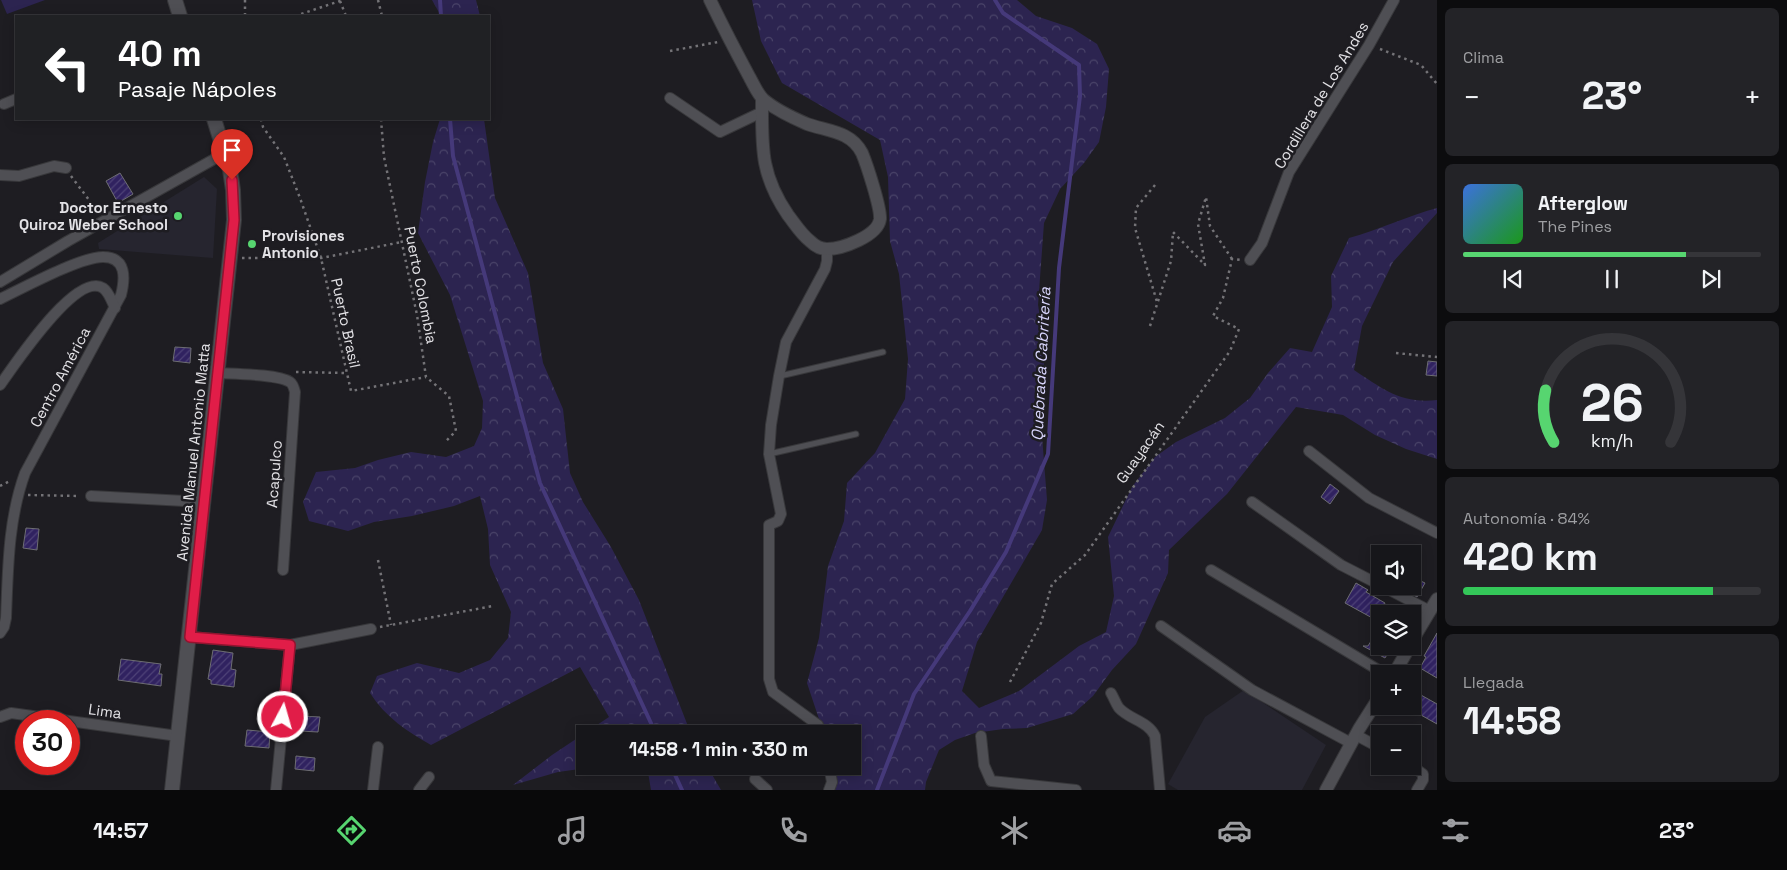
<!DOCTYPE html>
<html lang="es">
<meta charset="utf-8">
<style>
:root{--surface:#16161a;--page:#232327;--text:#f1f3f6;--muted:#9e9fa2;--line:#353539;--accent:#57d570}
body{margin:0;font-family:"Space Grotesk",sans-serif;background:var(--page);color:var(--text);height:100vh;display:flex;flex-direction:column;font-size:19px;white-space:nowrap}
*{box-sizing:border-box;margin:0}
p{font-size:16px;color:var(--muted)}
.icon{flex:none;width:28px;height:28px;fill:none;stroke:currentColor;stroke-width:2;stroke-linecap:round;stroke-linejoin:round}
.map{position:relative;flex:1;overflow:hidden}
.details{display:flex;flex-direction:column;gap:8px;padding:8px;background:#0c0c0e;width:350px}
.details>*{flex:none}
.guide{position:absolute;left:15px;top:15px;width:475px;height:105px;border-radius:0px;box-shadow:0 2px 12px #0003,0 0 0 1px var(--line);background:#202124;color:#fff;overflow:hidden}
.fabs{position:absolute;left:1371px;top:545px;display:grid;gap:10px}
.fabs a{display:grid;place-items:center;width:50px;height:50px;border-radius:0px;background:var(--surface);box-shadow:0 2px 12px #0003,0 0 0 1px var(--line);font-size:25px}
.speed{position:absolute;left:15px;top:710px;display:flex;gap:10px;font-size:25px;font-weight:700;text-align:center}
.speed>*{display:grid;place-content:center;width:65px;height:65px;border-radius:50%;background:var(--surface);box-shadow:0 2px 12px #0003,0 0 0 1px var(--line);line-height:1}
.speed .limit{border:8px solid #d22;background:#fff;color:#111}
.pin{position:absolute;display:grid;place-items:center;width:42px;height:42px;color:#fff;margin:-51px -21px;border-radius:50% 50% 50% 0;rotate:-45deg;box-shadow:0 0 5px #0007}
.pin .icon{rotate:45deg}
.me{position:absolute;width:55px;margin:-28px;rotate:6deg;stroke-linejoin:round;filter:drop-shadow(0 0 4px #0008)}
.turn{display:flex;align-items:center;gap:18px;height:105px;padding:0 20px;font-size:22px}
.turn .icon{width:65px;height:65px;stroke-width:2.5}
.turn b{display:block;font-size:35px;line-height:42px}
.big{font-size:38px;font-weight:700;line-height:1.1}
.details .tile{flex:1;display:flex;flex-direction:column;justify-content:center;gap:8px;min-width:0;padding:0 18px;border-radius:8px;background:var(--page)}
.details .dial{align-items:center;gap:0}
.dial svg{height:130px;overflow:visible;fill:none;stroke:var(--line);stroke-width:7;stroke-linecap:round;text-anchor:middle}
.dial text{fill:var(--text);stroke:none}
.song{display:flex;align-items:center;gap:15px}
.cover{width:60px;height:60px;border-radius:8px;background:linear-gradient(135deg,hsl(220 70% 55%),hsl(120 70% 35%))}
.played{height:5px;border-radius:2px;background:linear-gradient(90deg,var(--accent) 75%,var(--line) 75%)}
.keys{display:flex;justify-content:space-around;direction:ltr}
.heat{display:flex;justify-content:space-between;align-items:center;font-size:28px;direction:ltr}
.charge{height:8px;border-radius:4px;background:linear-gradient(90deg,#34c759 84%,var(--line) 0)}
.trip{position:absolute;left:576px;top:725px;width:285px;height:50px;border-radius:0px;background:var(--surface);box-shadow:0 2px 12px #0003,0 0 0 1px var(--line);font-weight:700;line-height:50px;text-align:center}
.tab-bar{display:flex;height:80px;justify-content:space-around;align-items:center;background:#09090a;color:var(--muted)}
.tab-bar .icon{width:35px;height:35px}
.tab-bar .on{color:var(--accent)}
.tab-bar b{font-size:22px;color:var(--text)}
main{display:flex;flex:1;min-height:0}
.map>svg:first-child{display:block}
.built{fill:#26252f}
.grass{fill:#2c2450}
.forest{fill:url(#forest-crowns)}
.lines{fill:none;stroke-linecap:round;stroke-linejoin:round}
.stream{stroke:#45397a;stroke-width:4}
.building{fill:url(#building-hatch);stroke:#6d6d72}
.service-casing{stroke:#38383b;stroke-width:7}
.minor-casing{stroke:#38383b;stroke-width:12}
.tertiary-casing{stroke:#38383b;stroke-width:14}
.secondary-casing{stroke:#38383b;stroke-width:16}
.path{stroke:#747377;stroke-width:2.5;stroke-dasharray:2.5 4;stroke-linecap:butt}
.service{stroke:#4f4f54;stroke-width:5}
.minor{stroke:#4f4f54;stroke-width:10}
.tertiary{stroke:#4f4f54;stroke-width:12}
.secondary{stroke:#4f4f54;stroke-width:14}
.route-casing{stroke:#92132f;stroke-width:12}
.route{stroke:#e11d48;stroke-width:9}
.poi-dot{fill:#57d570;stroke:#1e1d22;stroke-width:2}
.labels{text-anchor:middle;dominant-baseline:central;stroke-width:5;stroke-linejoin:round;paint-order:stroke}
.street-label{font-size:15px;fill:#e3e2e6;stroke:#1e1d22}
.poi-label{font-size:15px;font-weight:bold;fill:#e3e2e6;stroke:#1e1d22;text-anchor:end}
.water-label{font-size:16px;font-style:italic;fill:#d9d6fd;stroke:#1e1d22}
</style>
<main>
<div class="map">
<svg width="1437" height="790" viewBox="0 0 1437 790">
<defs>
<pattern id="forest-crowns" width="20" height="18" patternUnits="userSpaceOnUse" patternTransform="scale(1.25)"><rect width="20" height="18" fill="#2c2450"/><path d="M2 6a3 3 0 1 1 6 0M12 15a3 3 0 1 1 6 0" fill="none" stroke="#4a4469"/></pattern>
<pattern id="building-hatch" width="6" height="6" patternUnits="userSpaceOnUse" patternTransform="scale(1.25)"><rect width="6" height="6" fill="#302260"/><path d="M-1 1l2-2M0 6l6-6M5 7l2-2" fill="none" stroke="#4e4277"/></pattern>
</defs>
<rect width="100%" height="100%" fill="#1e1d22"/>
<g class="built">
<polygon points="204,177 217,189 213,258 99,249 98,243"/>
<polygon points="1244,690 1326,745 1302,790 1178,790 1168,784 1205,717"/>
</g>
<polygon class="grass" points="1,0 45,0 7,14"/>
<g class="forest">
<polygon points="432,0 476,0 480,16 441,16"/>
<path d="M752,0H1017L1036,16L1072,28L1097,44L1109,69L1106,107L1099,142L1084,163L1060,189L1044,223L1038,305L1044,336V381L1040,410L1047,500L1042,530L977,642L962,691L979,708L1019,691L1079,646L1106,632L1114,596L1108,537L1132,487L1155,457L1176,442L1225,418L1250,398L1268,373L1290,348L1312,352L1332,307L1331,276L1349,238C1379,230 1407,216 1437,208V213L1393,262L1362,326L1354,370C1383,389 1401,404 1437,400V459L1406,449L1375,435L1343,415L1296,407L1227,494L1169,550L1168,573L1136,644L1112,670L1093,696L1073,714L1027,728L1003,729L975,733L955,740L939,750L926,782L925,790H835V766H852V734H824L807,683L819,638L828,566L844,521L847,483L875,453L905,399L908,359L899,274L890,241L888,177L880,140L782,83L761,41Z"/>
<path d="M440,119H484L495,198L528,273L543,363L563,409L570,473L583,502L611,547L639,600L691,734H585V766H707L721,790H651L648,772L587,768L558,772L513,785L552,755L609,717L580,667L431,745C408,732 385,717 370,693L377,676L417,663L459,673L490,660L508,638L511,612L490,565L488,529L480,496L454,506L412,516L374,522L348,531L309,521L303,502L316,472L355,468L378,460L411,452L446,457L474,446L482,428L483,401L450,295L418,233L425,182L433,142Z"/>
</g>
<g class="lines">
<g class="stream">
<polyline points="440,0 441,16"/>
<polyline points="450,119 453,156 540,483 656,734"/>
<polyline points="671,766 682,790"/>
<polyline points="877,790 914,694 970,611 1006,552 1048,454 1059,268 1080,96 1079,65 1003,13 995,0"/>
</g>
</g>
<g class="building">
<polygon points="120,173 133,194 118,203 106,181"/>
<polygon points="175,347 191,348 190,363 173,361"/>
<polygon points="1428,361 1437,362 1437,376 1426,375"/>
<polygon points="1330,484 1339,491 1330,504 1321,497"/>
<polygon points="26,528 39,529 37,550 23,548"/>
<polygon points="1412,577 1425,583 1417,597 1397,586 1412,586"/>
<polygon points="1356,583 1368,590 1366,592 1385,603 1376,620 1345,603"/>
<polygon points="1437,633 1437,678 1420,668 1426,657 1424,656"/>
<polygon points="1373,638 1380,642 1380,646 1392,646 1385,658 1363,646 1368,646"/>
<polygon points="213,650 233,653 231,669 236,670 234,687 211,684 211,680 208,679"/>
<polygon points="121,659 161,664 159,674 162,674 161,686 118,680"/>
<polygon points="1412,690 1437,704 1437,724 1412,710"/>
<polygon points="301,716 320,717 318,732 300,731"/>
<polygon points="247,730 270,732 269,748 245,746"/>
<polygon points="296,756 315,758 314,771 295,769"/>
</g>
<g class="lines">
<g class="service-casing">
<g id="service">
<polyline points="780,376 883,352"/>
<polyline points="769,454 856,434"/>
</g>
</g>
<g class="minor-casing">
<g id="minor">
<polyline points="670,98 720,132 762,112"/>
<polyline points="4,104 16,99"/>
<polyline points="0,175 19,176 54,166 66,168"/>
<polyline points="1250,260 1262,243 1289,172 1369,45 1394,0"/>
<polyline points="0,282 68,241 225,153"/>
<path d="M0,299C23,288 80,257 103,257C127,257 125,279 121,295L25,473C8,520 8,569 6,618L4,627L0,633"/>
<path d="M218,373C234,374 278,374 290,382C293,384 294,388 295,392L283,570"/>
<path d="M0,385C14,366 76,271 103,288C109,292 112,302 115,308"/>
<polyline points="1309,451 1369,498 1437,533"/>
<polyline points="91,496 204,502"/>
<polyline points="1252,502 1341,565 1380,585"/>
<polyline points="1211,570 1385,674"/>
<polyline points="1382,586 1430,611"/>
<polyline points="1161,626 1252,690 1351,743"/>
<polyline points="190,637 290,645 371,629"/>
<path d="M1111,693C1114,698 1116,704 1119,708C1130,720 1148,721 1155,736L1160,790"/>
<polyline points="0,717 11,713 178,736"/>
<polyline points="821,734 818,725 773,692 769,679 769,525 778,521 781,514 769,454 771,425 779,376 786,342 825,269 827,261 827,249"/>
<polyline points="1356,735 1380,748"/>
<polyline points="981,736 984,765 991,781 1076,790"/>
<polyline points="829,766 832,782 829,790"/>
<polyline points="1412,766 1423,774 1423,780 1417,790"/>
<polyline points="755,779 767,790"/>
<polyline points="276,790 290,645"/>
<polyline points="373,790 378,747"/>
<polyline points="419,790 429,777"/>
</g>
</g>
<g class="tertiary-casing">
<g id="tertiary">
<path d="M710,0C723,27 736,52 750,78C754,85 758,95 764,100C776,110 793,118 807,124C827,131 851,131 862,153C867,165 881,208 880,219C878,236 842,249 827,249C820,249 815,246 810,241C801,234 795,224 788,215C760,174 762,147 762,99"/>
<polyline points="1412,641 1437,599"/>
<polyline points="1394,674 1410,646"/>
<polyline points="1326,790 1359,729 1380,696"/>
</g>
</g>
<g class="secondary-casing">
<g id="secondary">
<polyline points="175,0 180,16"/>
<polyline points="172,790 234,220 233,190 230,170 214,119"/>
</g>
</g>
<g class="path">
<polyline points="245,0 245,16"/>
<polyline points="378,0 382,16"/>
<polyline points="340,1 346,16"/>
<polyline points="295,16 343,0"/>
<polyline points="1380,49 1421,65 1437,84"/>
<polyline points="670,51 718,42"/>
<polyline points="261,119 263,127 284,157 300,198 321,258 351,391 426,377"/>
<polyline points="381,119 384,157 417,315 426,377 449,396 456,431 446,441"/>
<polyline points="71,176 98,212"/>
<polyline points="1155,185 1136,208 1135,228 1157,302"/>
<polyline points="242,258 321,258 402,242"/>
<polyline points="1150,326 1171,261 1173,232 1205,265 1198,224 1206,197 1210,226 1232,259"/>
<polyline points="1396,353 1437,357"/>
<polyline points="296,372 345,373"/>
<polyline points="0,486 10,481"/>
<polyline points="28,495 80,496"/>
<polyline points="378,560 391,625"/>
<polyline points="380,627 493,606"/>
<polyline points="1010,682 1041,623 1052,584 1085,555 1230,351 1239,329 1213,316 1223,298 1232,259 1241,260"/>
</g>
<use href="#service" class="service"/>
<use href="#minor" class="minor"/>
<use href="#tertiary" class="tertiary"/>
<use href="#secondary" class="secondary"/>
</g>
<g class="lines">
<g class="route-casing">
<polyline id="route" points="232,180 234,220 190,637 290,645 283,717"/>
</g>
<use href="#route" class="route"/>
</g>
<g class="poi-dot">
<circle cx="178" cy="216" r="5"/>
<circle cx="252" cy="244" r="5"/>
</g>
<g class="labels">
<g class="street-label">
<text transform="translate(1321 95) rotate(-59)">Cordillera de Los Andes</text>
<text transform="translate(421 285) rotate(79)">Puerto Colombia</text>
<text transform="translate(346 323) rotate(78)">Puerto Brasil</text>
<text transform="translate(60 377) rotate(-62)">Centro América</text>
<text transform="translate(193 452) rotate(-84)">Avenida Manuel Antonio Matta</text>
<text transform="translate(1140 452) rotate(-55)">Guayacán</text>
<text transform="translate(274 474) rotate(-86)">Acapulco</text>
<text transform="translate(105 711) rotate(8)">Lima</text>
</g>
<g class="poi-label">
<text x="168" y="207">Doctor Ernesto<tspan x="168" dy="17">Quiroz Weber School</tspan></text>
<text x="262" y="235" text-anchor="start">Provisiones<tspan x="262" dy="17">Antonio</tspan></text>
</g>
<g class="water-label">
<text transform="translate(1041 364) rotate(-87)">Quebrada Cabritería</text>
</g>
</g>
</svg>
<div class="fabs">
<a><svg class="icon" aria-label="sound" viewBox="0 0 24 24"><path d="M4 9h4l5-4v14l-5-4H4zM17 9q2 3 0 6"/></svg></a>
<a><svg class="icon" aria-label="layers" viewBox="0 0 24 24"><path d="M12 4l9 5-9 5-9-5zM3 14l9 5 9-5"/></svg></a>
<a>+</a>
<a>−</a>
</div>
<div class="speed"><div class="limit">30</div></div>
<div class="pin" style="left:232px;top:180px;background:#d93025"><svg class="icon" aria-label="arrive" viewBox="0 0 24 24"><path d="M6 21V4h12l-3 4 3 4H6"/></svg></div>
<svg class="me" style="left:283px;top:717px" viewBox="-20 -20 40 40"><circle r="17" fill="#e11d48" stroke="#fff" stroke-width="3"/><path d="M0-11L8 9 0 5-8 9z" fill="#fff"/></svg>
<div class="trip">14:58 · 1 min · 330 m</div>
<div class="guide">
<div class="turn"><svg class="icon" aria-label="left" viewBox="0 0 24 24"><path d="M17 20v-9H6M10 6l-5 5 5 5"/></svg><div><b>40 m</b>Pasaje Nápoles</div></div>
</div>
</div>
<section class="details">
<div class="tile"><p>Clima</p>
<div class="heat"><a>−</a><b class="big">23°</b><a>+</a></div>
</div>
<div class="tile">
<div class="song"><i class="cover"></i><div><b>Afterglow</b><p>The Pines</p></div></div>
<div class="played"></div>
<div class="keys"><svg class="icon" aria-label="previous" viewBox="0 0 24 24"><path d="M18 5L8 12l10 7zM5 5v14"/></svg><svg class="icon" aria-label="pause" viewBox="0 0 24 24"><path d="M8 5v14M16 5v14"/></svg><svg class="icon" aria-label="next" viewBox="0 0 24 24"><path d="M6 5l10 7-10 7zM19 5v14"/></svg></div>
</div>
<div class="tile dial"><svg viewBox="0 0 100 80">
<path d="M14 69A42 42 0 1 1 86 69"/>
<path d="M14 69A42 42 0 0 1 9 37" stroke="#57d570"/>
<text x="50" y="56" font-size="32" font-weight="700">26</text>
<text x="50" y="72" font-size="11">km/h</text>
</svg></div>
<div class="tile"><p>Autonomía · 84%</p><b class="big">420 km</b><div class="charge"></div></div>
<div class="tile"><p>Llegada</p><b class="big">14:58</b></div>
</section>
</main>
<nav class="tab-bar">
<b>14:57</b>
<svg class="icon on" aria-label="directions" viewBox="0 0 24 24"><path d="M12 3l9 9-9 9-9-9zM9 14v-3h6M13 9l2 2-2 2"/></svg>
<svg class="icon" aria-label="music" viewBox="0 0 24 24"><path d="M9 18V5l10-2v13"/><circle cx="6" cy="18" r="3"/><circle cx="16" cy="16" r="3"/></svg>
<svg class="icon" aria-label="phone" viewBox="0 0 24 24"><path d="M5 4h4l2 5-3 2q2 4 5 5l2-3 5 2v4C11 20 4 13 5 4z"/></svg>
<svg class="icon" aria-label="climate" viewBox="0 0 24 24"><path d="M12 3v18M4 7l16 10M4 17L20 7"/></svg>
<svg class="icon" aria-label="car" viewBox="0 0 24 24"><path d="M5 17H2v-5l4-1 3-4h7l3 4 3 1v5h-3M9 17h6M6 11h13"/><circle cx="7" cy="17" r="2"/><circle cx="17" cy="17" r="2"/></svg>
<svg class="icon" aria-label="filters" viewBox="0 0 24 24"><path d="M4 7h16M4 17h16"/><circle cx="9" cy="7" r="2"/><circle cx="15" cy="17" r="2"/></svg>
<b>23°</b>
</nav>
